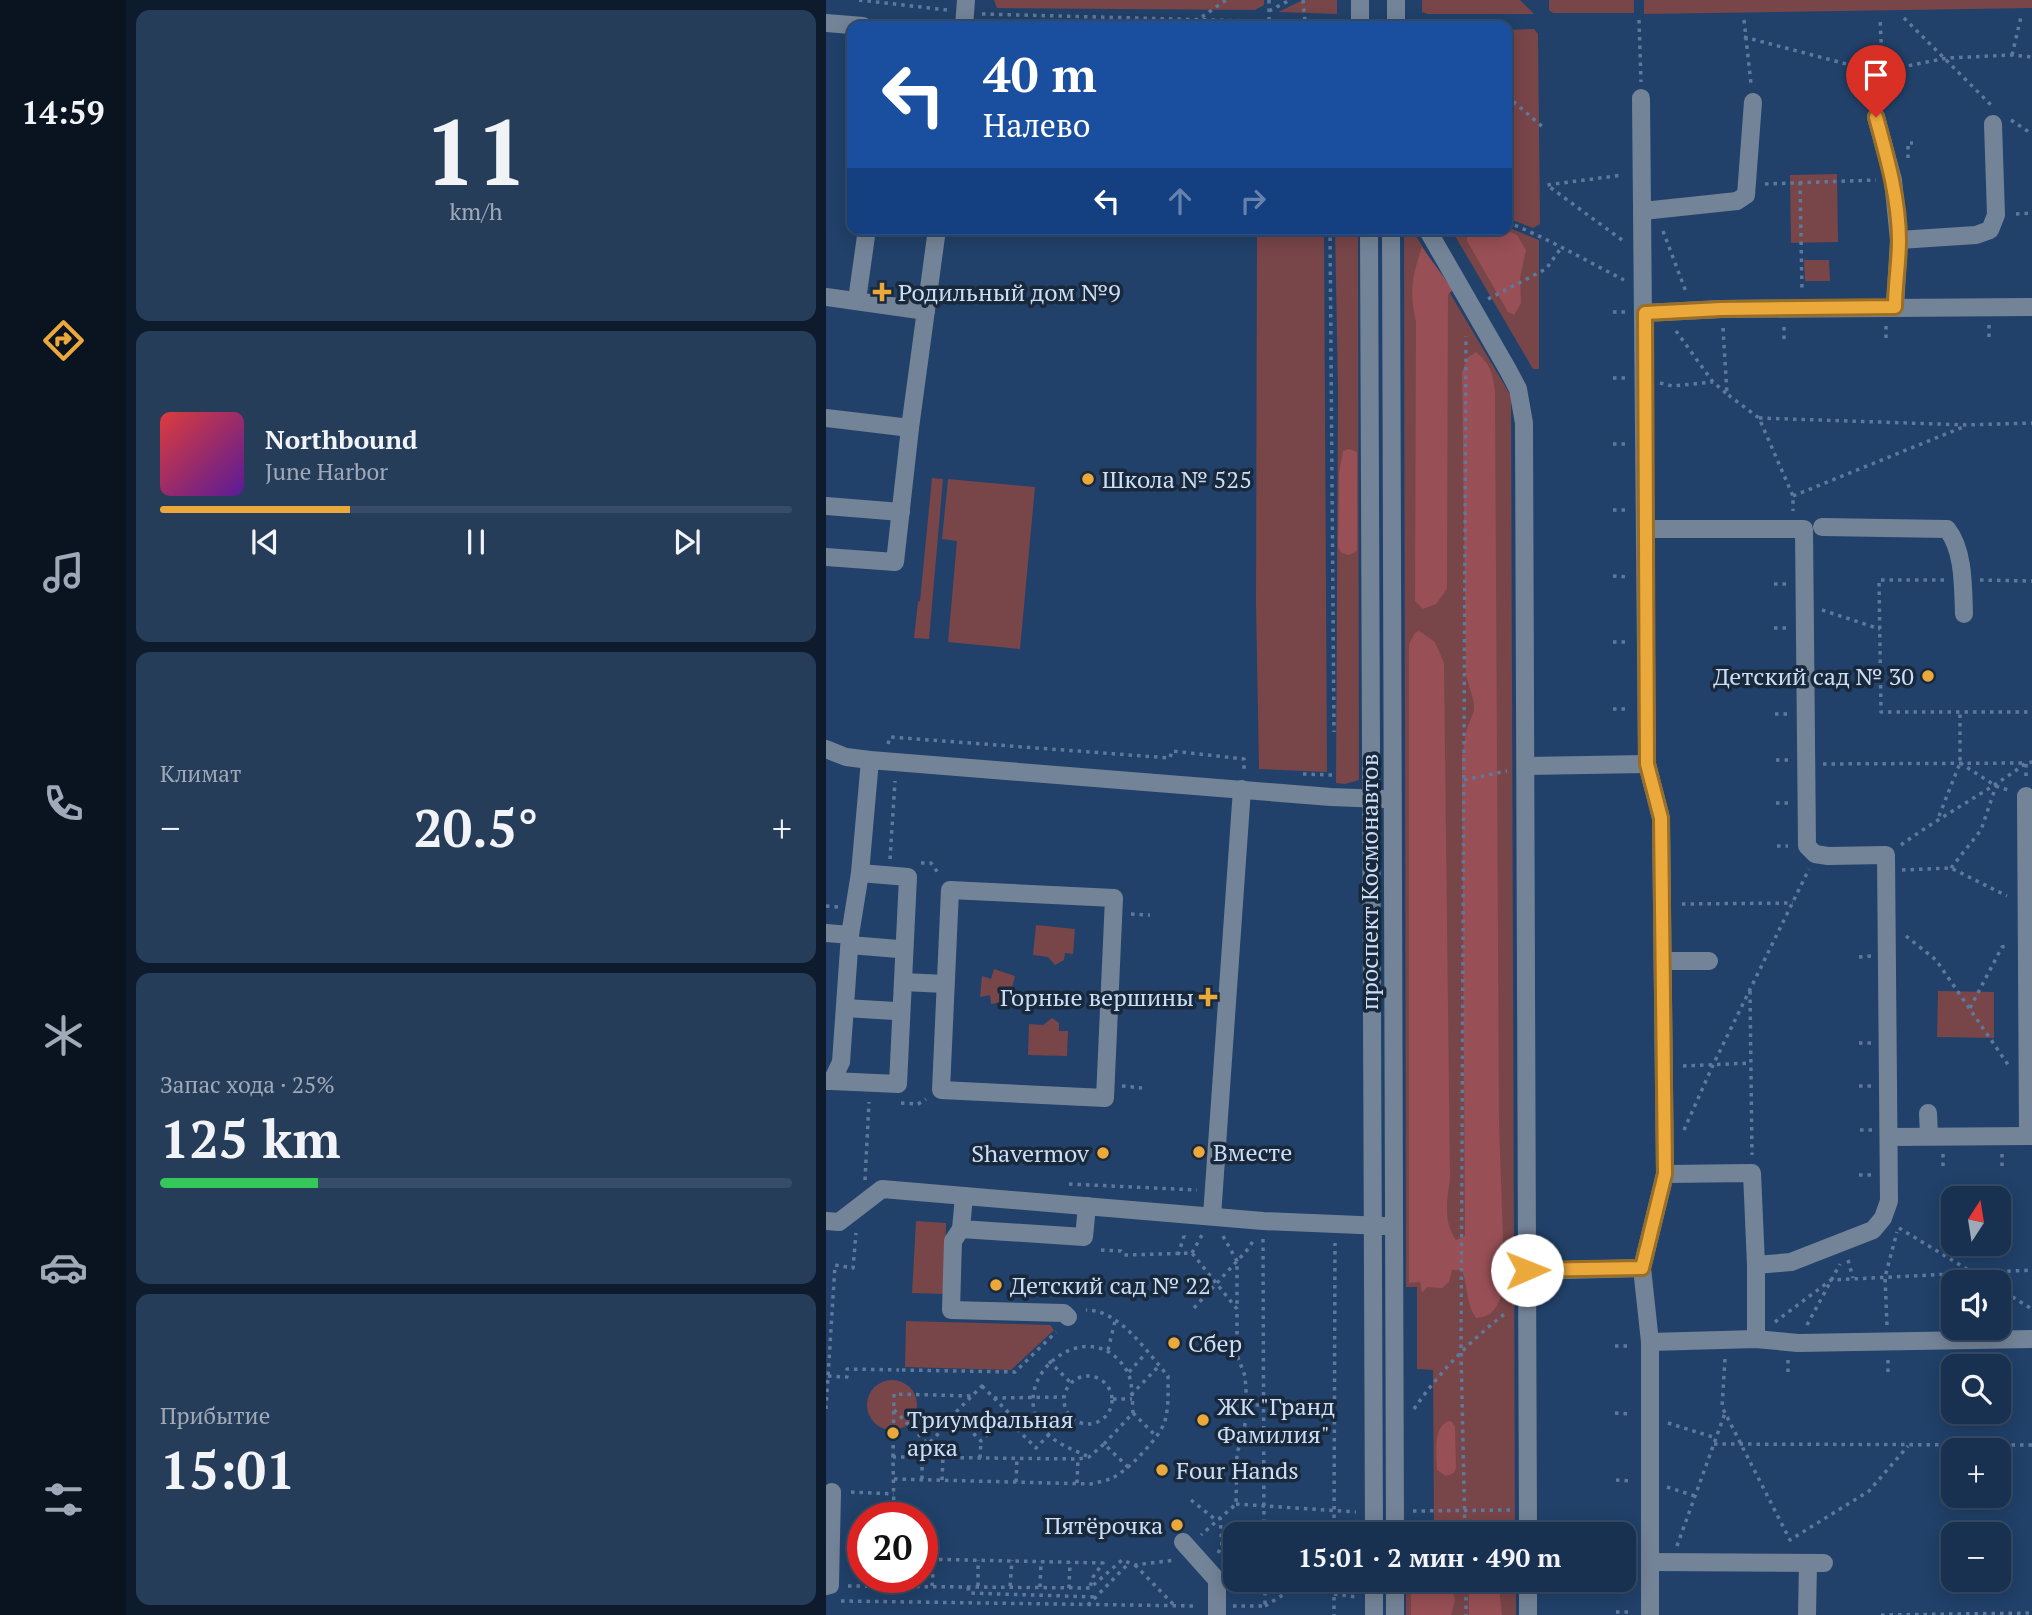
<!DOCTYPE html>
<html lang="ru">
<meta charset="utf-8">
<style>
:root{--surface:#193150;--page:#263d5a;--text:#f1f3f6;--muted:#9fa9b7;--line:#374c67;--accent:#eca93b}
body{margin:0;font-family:"PT Serif",serif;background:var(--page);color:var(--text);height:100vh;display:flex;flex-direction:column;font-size:26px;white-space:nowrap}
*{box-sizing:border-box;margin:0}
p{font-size:23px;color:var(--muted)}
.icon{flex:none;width:38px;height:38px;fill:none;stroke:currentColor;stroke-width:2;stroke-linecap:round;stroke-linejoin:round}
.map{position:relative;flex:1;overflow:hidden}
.details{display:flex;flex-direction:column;gap:10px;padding:10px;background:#0e1b2c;width:700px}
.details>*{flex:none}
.top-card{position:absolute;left:21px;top:21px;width:665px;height:214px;border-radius:14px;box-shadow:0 4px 18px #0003,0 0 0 2px var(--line);background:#1a4fa0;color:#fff;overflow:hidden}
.needle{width:46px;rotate:12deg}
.controls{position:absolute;left:1115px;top:1186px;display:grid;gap:14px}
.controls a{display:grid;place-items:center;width:70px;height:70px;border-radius:14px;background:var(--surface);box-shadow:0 4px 18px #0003,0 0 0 2px var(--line);font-size:35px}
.speed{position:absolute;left:21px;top:1502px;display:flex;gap:14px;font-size:35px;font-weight:700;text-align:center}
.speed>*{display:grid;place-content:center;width:91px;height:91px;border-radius:50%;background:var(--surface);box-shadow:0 4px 18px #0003,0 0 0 2px var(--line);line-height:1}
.speed .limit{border:10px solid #d22;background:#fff;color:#111}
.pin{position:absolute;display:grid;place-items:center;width:60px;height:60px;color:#fff;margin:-72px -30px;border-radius:50% 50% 50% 0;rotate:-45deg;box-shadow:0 0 7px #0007}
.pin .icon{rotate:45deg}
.me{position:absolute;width:77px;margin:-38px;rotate:89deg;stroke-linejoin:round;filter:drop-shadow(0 0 5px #0008)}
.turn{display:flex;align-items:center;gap:24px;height:147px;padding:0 21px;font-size:32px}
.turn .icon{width:91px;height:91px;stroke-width:2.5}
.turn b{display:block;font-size:49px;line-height:60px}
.lanes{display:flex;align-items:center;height:66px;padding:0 21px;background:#0003;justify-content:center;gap:35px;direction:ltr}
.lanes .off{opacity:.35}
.big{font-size:52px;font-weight:700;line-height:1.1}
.details .card{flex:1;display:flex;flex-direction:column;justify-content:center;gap:10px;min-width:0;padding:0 24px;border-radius:14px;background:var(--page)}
.details .dial{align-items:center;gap:0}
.dial b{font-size:91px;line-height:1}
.song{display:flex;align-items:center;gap:21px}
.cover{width:84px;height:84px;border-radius:10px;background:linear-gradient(135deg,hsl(0 70% 55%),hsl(270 70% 35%))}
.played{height:7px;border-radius:4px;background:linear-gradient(90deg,var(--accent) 30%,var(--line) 30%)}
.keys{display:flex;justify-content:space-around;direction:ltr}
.heat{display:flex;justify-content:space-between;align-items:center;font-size:38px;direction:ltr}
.charge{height:10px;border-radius:5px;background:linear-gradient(90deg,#34c759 25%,var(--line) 0)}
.trip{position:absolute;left:397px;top:1522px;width:413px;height:70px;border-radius:14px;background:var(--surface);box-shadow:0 4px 18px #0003,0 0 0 2px var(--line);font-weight:700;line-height:70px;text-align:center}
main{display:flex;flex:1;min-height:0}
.dock{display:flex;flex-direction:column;width:126px;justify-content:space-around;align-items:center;background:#0a1420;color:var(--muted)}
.dock .icon{width:49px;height:49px}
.dock .current{color:var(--accent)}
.dock b{font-size:32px;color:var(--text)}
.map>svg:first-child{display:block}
.green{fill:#784549}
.forest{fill:#984f56}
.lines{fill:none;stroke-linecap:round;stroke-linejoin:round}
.path{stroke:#5e799c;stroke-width:3.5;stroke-dasharray:3.5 5;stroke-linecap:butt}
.minor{stroke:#748498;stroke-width:18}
.route-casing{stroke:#996e26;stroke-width:18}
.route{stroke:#eca93b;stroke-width:12}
.poi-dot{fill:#eca93b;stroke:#19283a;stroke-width:2.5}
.labels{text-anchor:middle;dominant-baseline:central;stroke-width:7;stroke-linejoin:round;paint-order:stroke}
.poi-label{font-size:24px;fill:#cbdef7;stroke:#19283a;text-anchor:start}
.street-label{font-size:24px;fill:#cbdef7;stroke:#19283a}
</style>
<main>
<nav class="dock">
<b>14:59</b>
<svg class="icon current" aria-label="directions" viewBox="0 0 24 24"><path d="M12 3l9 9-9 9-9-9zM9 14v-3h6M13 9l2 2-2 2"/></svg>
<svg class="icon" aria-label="music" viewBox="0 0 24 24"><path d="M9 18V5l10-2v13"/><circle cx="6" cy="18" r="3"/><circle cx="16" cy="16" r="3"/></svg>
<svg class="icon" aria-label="phone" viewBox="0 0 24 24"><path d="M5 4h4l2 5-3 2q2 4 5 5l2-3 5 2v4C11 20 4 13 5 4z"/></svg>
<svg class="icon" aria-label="climate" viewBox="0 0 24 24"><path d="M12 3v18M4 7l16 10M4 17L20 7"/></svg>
<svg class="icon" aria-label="car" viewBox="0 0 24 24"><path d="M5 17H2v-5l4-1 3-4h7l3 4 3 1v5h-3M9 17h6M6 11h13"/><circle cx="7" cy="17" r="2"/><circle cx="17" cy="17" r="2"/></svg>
<svg class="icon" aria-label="filters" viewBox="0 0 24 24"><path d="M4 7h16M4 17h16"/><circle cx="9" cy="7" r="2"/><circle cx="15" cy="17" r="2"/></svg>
</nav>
<section class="details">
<div class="card dial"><b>11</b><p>km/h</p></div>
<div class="card">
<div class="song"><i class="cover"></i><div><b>Northbound</b><p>June Harbor</p></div></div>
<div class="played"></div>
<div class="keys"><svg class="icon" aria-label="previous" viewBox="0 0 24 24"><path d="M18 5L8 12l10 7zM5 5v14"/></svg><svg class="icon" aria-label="pause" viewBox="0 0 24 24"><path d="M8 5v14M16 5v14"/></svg><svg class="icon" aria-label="next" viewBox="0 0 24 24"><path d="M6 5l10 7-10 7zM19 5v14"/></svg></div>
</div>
<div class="card"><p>Климат</p>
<div class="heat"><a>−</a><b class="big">20.5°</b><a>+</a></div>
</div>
<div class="card"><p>Запас хода · 25%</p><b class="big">125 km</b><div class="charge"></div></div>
<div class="card"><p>Прибытие</p><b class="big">15:01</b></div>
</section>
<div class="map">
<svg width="1206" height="1615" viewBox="0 0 1206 1615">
<rect width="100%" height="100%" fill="#21416a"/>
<g class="green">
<polygon points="168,0 438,0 438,5 429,10 171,8"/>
<polygon points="477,0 511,0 511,14 452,12"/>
<polygon points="596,0 694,0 708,14 602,14 596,12"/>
<polygon points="723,0 808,0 808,13 727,13 723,10"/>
<polygon points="818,0 1206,0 1206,8 818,14"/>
<polygon points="708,29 712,34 714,224 707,228 681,218 681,30"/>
<polygon points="1011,174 1012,242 965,243 964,175"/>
<polygon points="681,227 713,240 713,369 707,369 625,229 681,229"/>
<polygon points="431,229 498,229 501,772 433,769 430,604"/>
<polygon points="509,229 532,229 532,235 533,780 519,784 510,783 512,390"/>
<polygon points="578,229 586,229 685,396 689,1535 580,1535 580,1525 608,1525 607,1370 591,1369 591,1287 580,1287"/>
<polygon points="978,260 1003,260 1004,281 979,281"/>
<polygon points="106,478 117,479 103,639 88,638 92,602 94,601"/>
<polygon points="122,479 209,487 194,649 122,642 131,541 116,539"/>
<polygon points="210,925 249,929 247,954 239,953 238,960 229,965 222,957 207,955"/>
<polygon points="168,969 189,976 185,992 187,1000 165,1004 164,995 154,997 156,976 165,979"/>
<polygon points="1112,991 1168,992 1168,1038 1111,1037"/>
<polygon points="226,1018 233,1023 233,1031 242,1031 241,1056 202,1055 203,1024 217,1025"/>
<polygon points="90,1221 120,1223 119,1294 86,1293"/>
<polygon points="80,1321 224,1325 228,1330 185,1370 79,1367"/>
<circle cx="66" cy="1405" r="25"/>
<rect x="580" y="1580" width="110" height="35"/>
</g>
<g class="forest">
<polygon points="642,229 678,229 691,235 700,250 694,278 695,303 688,315 682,312 641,241"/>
<path d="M596,247L627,290L622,294L621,589L610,604L597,609L589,601L590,322C583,292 586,276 596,247Z"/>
<path d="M650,352C664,364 667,373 669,391L673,1122L678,1268C677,1289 676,1317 650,1318C640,1304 642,1287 636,1270H626L623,1282L616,1288L601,1287L596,1293L594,1282L583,1283V644L589,633L593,631L609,642L618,663L624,1179C621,1200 617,1222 630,1240L639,1236L636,756L641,728L648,711V703L640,675L636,372L641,358Z"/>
<polygon points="523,449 531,452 531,551 523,555 516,553 512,548 513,473 517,451"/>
<path d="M623,1421L626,1422L629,1427L630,1467L628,1473L620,1476L611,1470C611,1456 606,1426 623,1421Z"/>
<polygon points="585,1580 624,1580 629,1600 625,1615 585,1615"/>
<polygon points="643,1580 672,1580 676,1615 643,1615"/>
</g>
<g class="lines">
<g class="path">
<polyline points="33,0 121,10"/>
<polyline points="443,0 443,19"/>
<polyline points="477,0 479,21"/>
<polyline points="443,11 464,0"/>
<polyline points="156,14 503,23 514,23 514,20"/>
<polyline points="376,17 400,0"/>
<polyline points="1078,18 1166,106"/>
<polyline points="813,20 815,82"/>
<polyline points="918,20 925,84"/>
<polyline points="608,22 612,26"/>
<polyline points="918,37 1051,72 1121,58 1186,55 1206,57"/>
<polyline points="1186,55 1195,17"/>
<polyline points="681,96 719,129"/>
<polyline points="1050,101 1051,72 1056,60 1054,18"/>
<polyline points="1185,120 1206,134"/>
<polyline points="1082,158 1082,143 1087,143"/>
<polyline points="974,182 976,292"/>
<polyline points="939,184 1050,180"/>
<polyline points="1190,214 1206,213"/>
<path d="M681,222C721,238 759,260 798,280"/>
<polyline points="504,229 508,732"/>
<polyline points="837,231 860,292"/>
<polyline points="796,240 721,185 797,175"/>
<polyline points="662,299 720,269 735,248"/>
<polyline points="787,312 799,312"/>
<polyline points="1163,325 1163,341"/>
<polyline points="1060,326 1060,341"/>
<polyline points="958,327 958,342"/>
<polyline points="897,328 901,394 933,418 967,496 967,511"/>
<polyline points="850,331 887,382 901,394"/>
<polyline points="787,378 799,378"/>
<polyline points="834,383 846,386 887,382"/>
<polyline points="933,418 1141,425 1206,423"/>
<polyline points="787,444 799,444"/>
<polyline points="967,496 1137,427"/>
<polyline points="787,510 802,510"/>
<polyline points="787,576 802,577"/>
<polyline points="1118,580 1053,580 1055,712 1206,712"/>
<polyline points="1154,580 1206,581"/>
<polyline points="948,584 960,584"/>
<polyline points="996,610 1054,629"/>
<polyline points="948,628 960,628"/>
<polyline points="787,642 802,642"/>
<polyline points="949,672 961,672"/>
<polyline points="787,709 803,709"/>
<polyline points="949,714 961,714"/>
<polyline points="62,744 64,737 344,758 346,751 418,759 418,771 420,771"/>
<polyline points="950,760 962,760"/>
<polyline points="1134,763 1170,786 1182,790"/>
<polyline points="997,764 1200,763 1200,779"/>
<polyline points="477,774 506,775"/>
<polyline points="638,780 681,771"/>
<polyline points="950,803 962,803"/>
<polyline points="1113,816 1134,763 1134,712"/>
<path d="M1075,845C1116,815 1160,793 1200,763L1206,762"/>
<polyline points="951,846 962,846"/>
<polyline points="64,859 69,781"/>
<polyline points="95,863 105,863 113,874"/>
<polyline points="1125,868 1155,830 1170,786"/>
<polyline points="1076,870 1125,868 1181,896"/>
<polyline points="856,904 967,903"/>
<polyline points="0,906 12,907"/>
<polyline points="305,914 324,915"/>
<polyline points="1080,936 1110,960 1183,1066"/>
<polyline points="1033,957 1045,956"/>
<polyline points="924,991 926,1155"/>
<polyline points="1144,1008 1176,947 1182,946"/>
<polyline points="1033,1043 1045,1043"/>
<polyline points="857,1066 925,1063"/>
<polyline points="296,1086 316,1088"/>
<polyline points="1033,1086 1045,1086"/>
<polyline points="75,1103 92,1104 100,1099"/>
<polyline points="858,1130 887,1065 983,869"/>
<polyline points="1034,1130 1046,1130"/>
<polyline points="1117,1154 1117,1170"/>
<polyline points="1176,1154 1176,1170"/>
<polyline points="1033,1175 1045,1175"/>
<polyline points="39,1180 43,1102"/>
<polyline points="243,1184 371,1190"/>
<polyline points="1073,1228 1164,1283"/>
<polyline points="397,1236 411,1261 411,1308"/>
<polyline points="437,1239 438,1535"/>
<polyline points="275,1250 295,1251 298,1255 366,1253 411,1309 411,1355 419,1376 421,1405 418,1432 411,1453 410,1504 375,1535"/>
<polyline points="366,1253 377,1233"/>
<polyline points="352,1255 358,1236 357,1233"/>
<polyline points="1022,1260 1027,1278"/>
<polyline points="1172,1288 1206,1309"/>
<polyline points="368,1308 423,1248 428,1239"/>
<polyline points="949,1322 1005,1280 1206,1270"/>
<polyline points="1125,1324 1126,1274"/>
<polyline points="981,1325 1014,1264"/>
<polyline points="1061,1325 1059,1277 1071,1232"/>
<polyline points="789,1346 805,1346"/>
<polyline points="282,1350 289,1321"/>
<polyline points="1164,1358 1164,1367"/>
<polyline points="899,1359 896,1407 964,1540 1043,1491 1082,1446"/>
<polyline points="962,1360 962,1375"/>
<polyline points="1062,1360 1062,1375"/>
<polyline points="223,1361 245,1383"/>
<polyline points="76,1370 189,1372 230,1332"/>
<polyline points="303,1372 320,1353"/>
<circle cx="262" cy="1400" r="24"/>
<polyline points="2,1376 21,1377 21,1369 73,1370"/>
<polygon points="156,1386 183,1413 155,1441 128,1414"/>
<polyline points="305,1395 333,1366"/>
<polyline points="168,1398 237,1397"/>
<polyline points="287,1399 306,1399"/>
<polyline points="421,1405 437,1405"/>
<polyline points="0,1409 9,1265 27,1268 30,1233"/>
<path d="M588,1409C614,1371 645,1340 681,1312"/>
<polyline points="68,1410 102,1444 130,1416"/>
<polyline points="307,1413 330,1436"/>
<polyline points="789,1413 805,1414"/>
<polyline points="179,1417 210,1448 243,1414"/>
<polyline points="842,1423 890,1438"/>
<polyline points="888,1444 1206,1445"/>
<path d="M261,1456C248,1450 233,1445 223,1435C170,1385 262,1306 301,1371C307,1381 306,1401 307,1413L278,1444"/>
<polyline points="67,1457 68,1394 146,1396"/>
<polyline points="154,1458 155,1441"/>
<path d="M68,1479L265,1484C272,1482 280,1481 286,1478C301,1472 335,1436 339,1421C343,1406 342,1391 342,1376C321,1352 294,1310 260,1310"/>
<polyline points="96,1479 96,1457"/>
<polyline points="116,1480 117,1457"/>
<polyline points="790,1480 806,1481"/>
<polyline points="190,1482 191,1458"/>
<polyline points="251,1483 252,1459"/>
<polyline points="841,1487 869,1496"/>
<polyline points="25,1492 68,1494"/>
<polyline points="365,1500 390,1520"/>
<polyline points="410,1504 530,1512"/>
<polyline points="587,1511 684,1510"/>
<polyline points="68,1517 67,1457 252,1459 263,1457 278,1444 302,1467 307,1466"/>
<polyline points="508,1535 509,1243"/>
<polyline points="639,1535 635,1350 640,336"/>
<polyline points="851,1546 899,1413"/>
<polyline points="392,1553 396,1546 394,1517"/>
<polyline points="96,1559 277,1563 267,1577 264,1587"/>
<polyline points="309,1565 349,1606"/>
<polyline points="508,1580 508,1615"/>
<polyline points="640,1580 640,1615"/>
<polyline points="508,1585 522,1580"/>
<polyline points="22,1586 264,1588 296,1560 309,1565 349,1560"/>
<polyline points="106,1586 108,1559"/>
<polyline points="152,1586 152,1560"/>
<polyline points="184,1586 186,1560"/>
<polyline points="142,1587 143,1593 270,1597"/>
<polyline points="214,1587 215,1561"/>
<polyline points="243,1588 244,1562"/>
<polyline points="508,1594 530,1597"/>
<polyline points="15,1601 372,1606"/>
<polyline points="262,1605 303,1563"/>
<polyline points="407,1606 439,1606 439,1580"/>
<polyline points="439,1606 481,1580"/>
<polyline points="790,1612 805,1612"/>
<polyline points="1055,1615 1206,1613"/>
</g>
<g class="minor">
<polyline points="534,0 534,26"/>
<polyline points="570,0 570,26"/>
<polyline points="0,23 37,26"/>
<polyline points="138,26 140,0"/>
<polyline points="815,98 821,764 835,818 839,1174 816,1268 824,1342 824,1615"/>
<polyline points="1050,117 1067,180 1073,240 1069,307"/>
<polyline points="817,211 911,201 920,195 927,102"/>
<polyline points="543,229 548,1535"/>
<polyline points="565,229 569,1535"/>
<polyline points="601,229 682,370 692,389 698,423 702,1535"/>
<polyline points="1073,240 1150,235 1164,230 1170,215 1167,124"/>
<polyline points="0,297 100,311"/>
<polyline points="31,300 41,229"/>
<polyline points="819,313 895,309 1206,307"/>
<polyline points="0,418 84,428 111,229"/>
<polyline points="0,506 75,512"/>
<path d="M996,527L1121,529C1138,550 1137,587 1138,614"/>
<polyline points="821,529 978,529 981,846 989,854 1002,856 1060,855 1063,1201 1057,1218 1047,1230 965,1262 930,1265 930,1339"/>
<polyline points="0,557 69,562 84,428"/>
<polyline points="0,749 20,757 44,760 505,797 557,799"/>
<polyline points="700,766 821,764"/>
<polyline points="1200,796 1202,1135"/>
<polygon points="124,890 288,898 279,1098 115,1090"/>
<polyline points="0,933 24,935"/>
<polyline points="24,945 72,949"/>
<polyline points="837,961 883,961"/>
<polyline points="77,982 119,984"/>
<polyline points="19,1008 69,1011"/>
<polyline points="0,1081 6,1081 15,1062 24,935 34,873 44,760"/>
<polyline points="6,1081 72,1084 82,877 34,873"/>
<polyline points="1102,1113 1103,1136"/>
<polyline points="1063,1137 1206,1136"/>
<polyline points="839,1174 926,1173 930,1265"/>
<polyline points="138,1196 135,1229 258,1237 261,1206"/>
<polyline points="386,1216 416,789"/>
<polyline points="0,1221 13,1222 56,1189 437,1221 558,1226"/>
<polyline points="135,1229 127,1241 125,1310 238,1313 242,1317"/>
<polyline points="701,1271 816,1268"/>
<polyline points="824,1342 930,1339 972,1343 1206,1339"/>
<polyline points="357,1542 391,1580 391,1615"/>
<polyline points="824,1562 998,1563"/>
<polyline points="548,1580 548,1615"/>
<polyline points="569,1580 569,1615"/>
<polyline points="702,1580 702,1615"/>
<polyline points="0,1586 4,1585 6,1492"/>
<polyline points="981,1615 982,1563"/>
</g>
</g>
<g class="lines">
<g class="route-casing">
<path id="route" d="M701,1270L816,1268L839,1174L835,818L821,764L819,313L895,309L1069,307C1069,285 1073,263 1073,241C1073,199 1061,157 1050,117"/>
</g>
<use href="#route" class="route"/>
</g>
<g class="poi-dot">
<path d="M52.5 281.5h7v7h7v7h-7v7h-7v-7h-7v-7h7z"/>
<circle cx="262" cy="479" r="7"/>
<circle cx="1102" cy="676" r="7"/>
<path d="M378.5 986.5h7v7h7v7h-7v7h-7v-7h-7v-7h7z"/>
<circle cx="373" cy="1152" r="7"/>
<circle cx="277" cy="1153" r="7"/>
<circle cx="170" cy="1285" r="7"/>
<circle cx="348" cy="1343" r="7"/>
<circle cx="377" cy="1420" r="7"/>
<circle cx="67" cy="1433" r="7"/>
<circle cx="336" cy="1470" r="7"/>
<circle cx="351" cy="1525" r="7"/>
</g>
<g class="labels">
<g class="poi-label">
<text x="72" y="292">Родильный дом №9</text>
<text x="276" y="479">Школа № 525</text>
<text x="1088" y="676" text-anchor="end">Детский сад № 30</text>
<text x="368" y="997" text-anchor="end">Горные вершины</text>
<text x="387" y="1152">Вместе</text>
<text x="263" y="1153" text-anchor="end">Shavermov</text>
<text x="184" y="1285">Детский сад № 22</text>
<text x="362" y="1343">Сбер</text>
<text x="391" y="1406">ЖК "Гранд<tspan x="391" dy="28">Фамилия"</tspan></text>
<text x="81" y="1419">Триумфальная<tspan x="81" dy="28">арка</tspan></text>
<text x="350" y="1470">Four Hands</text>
<text x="337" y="1525" text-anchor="end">Пятёрочка</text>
</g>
<g class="street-label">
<text transform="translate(543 882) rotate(-90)">проспект Космонавтов</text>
</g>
</g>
</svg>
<div class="controls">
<a><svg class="needle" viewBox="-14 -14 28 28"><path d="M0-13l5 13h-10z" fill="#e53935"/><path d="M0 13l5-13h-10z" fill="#9fa9b7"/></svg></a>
<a><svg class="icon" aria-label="sound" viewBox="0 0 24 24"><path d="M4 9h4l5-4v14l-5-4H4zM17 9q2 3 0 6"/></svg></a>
<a><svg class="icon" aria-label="search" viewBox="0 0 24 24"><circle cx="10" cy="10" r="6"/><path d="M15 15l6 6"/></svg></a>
<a>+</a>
<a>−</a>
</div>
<div class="speed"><div class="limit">20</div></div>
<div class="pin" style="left:1050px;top:117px;background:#d93025"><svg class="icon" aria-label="arrive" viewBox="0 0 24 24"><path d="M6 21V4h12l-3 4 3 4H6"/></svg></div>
<svg class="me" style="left:701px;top:1270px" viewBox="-20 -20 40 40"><circle r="19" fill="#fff"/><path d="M0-13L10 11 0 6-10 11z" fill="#eca93b"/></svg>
<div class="trip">15:01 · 2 мин · 490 m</div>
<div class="top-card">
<div class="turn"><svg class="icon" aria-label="left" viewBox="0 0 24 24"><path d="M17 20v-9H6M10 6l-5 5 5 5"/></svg><div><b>40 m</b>Налево</div></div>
<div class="lanes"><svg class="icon" aria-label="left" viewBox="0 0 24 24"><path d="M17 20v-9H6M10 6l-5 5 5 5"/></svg><svg class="icon off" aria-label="ahead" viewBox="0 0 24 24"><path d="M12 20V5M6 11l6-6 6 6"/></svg><svg class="icon off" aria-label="right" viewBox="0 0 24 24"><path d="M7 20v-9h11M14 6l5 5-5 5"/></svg></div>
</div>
</div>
</main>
